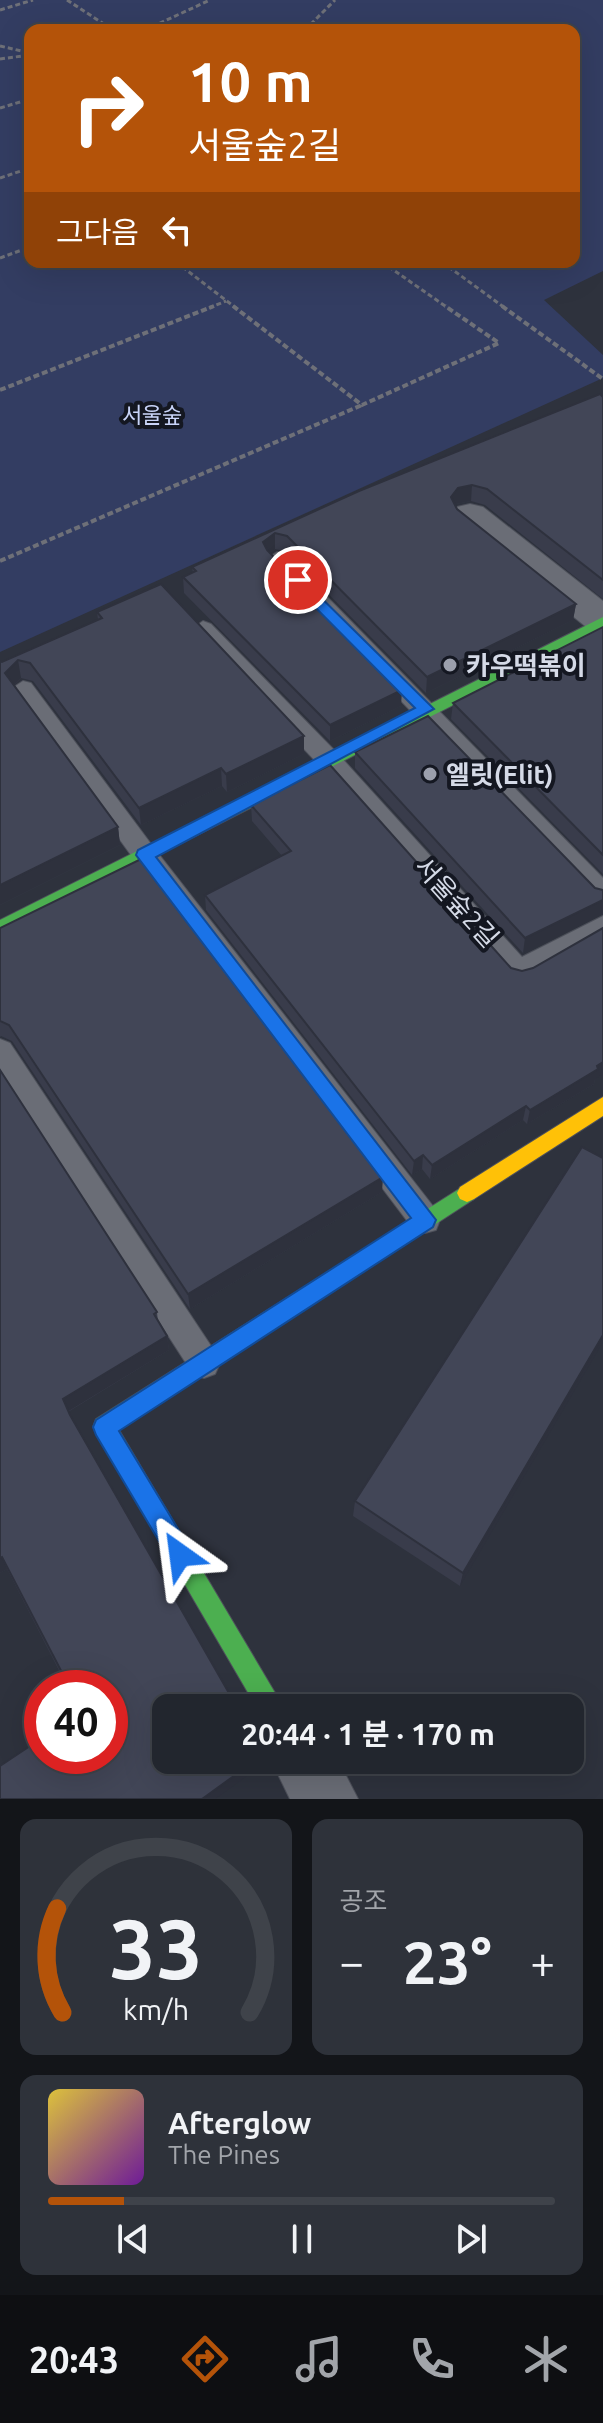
<!DOCTYPE html>
<html lang="ko">
<meta charset="utf-8">
<style>
:root{--surface:#22262e;--page:#2e323a;--text:#f1f3f6;--muted:#a2a5aa;--line:#3f434a;--accent:#b45309}
body{margin:0;font-family:Ubuntu,"Noto Sans KR",sans-serif;background:var(--page);color:var(--text);height:100vh;display:flex;flex-direction:column;font-size:30px;white-space:nowrap}
*{box-sizing:border-box;margin:0}
p{font-size:26px;color:var(--muted)}
.icon{flex:none;width:44px;height:44px;fill:none;stroke:currentColor;stroke-width:2;stroke-linecap:round;stroke-linejoin:round}
.map{position:relative;height:1799px;overflow:hidden}
.side{display:flex;flex-direction:column;gap:20px;padding:20px;background:#131519;flex:1}
.side>*{flex:none}
.guide{position:absolute;left:24px;top:24px;width:556px;height:244px;border-radius:16px;box-shadow:0 8px 32px #0002,0 0 0 2px var(--line);background:#b45309;color:#fff;overflow:hidden}
.speed{position:absolute;left:24px;top:1670px;display:flex;gap:16px;font-size:40px;font-weight:700;text-align:center}
.speed>*{display:grid;place-content:center;width:104px;height:104px;border-radius:50%;background:var(--surface);box-shadow:0 8px 32px #0002,0 0 0 2px var(--line);line-height:1}
.speed .limit{border:12px solid #d22;background:#fff;color:#111}
.pin{position:absolute;display:grid;place-items:center;width:68px;height:68px;color:#fff;margin:-34px;border:4px solid #fff;border-radius:50%;box-shadow:0 2px 8px #0007}
.me{position:absolute;width:88px;margin:-44px;rotate:329deg;stroke-linejoin:round;filter:drop-shadow(0 0 6px #0008)}
.turn{display:flex;align-items:center;gap:28px;height:168px;padding:0 32px;font-size:36px}
.turn .icon{width:104px;height:104px;stroke-width:2.5}
.turn b{display:block;font-size:56px;line-height:68px}
.then{display:flex;align-items:center;height:76px;padding:0 32px;background:#0003;gap:16px;font-size:30px}
.big{font-size:60px;font-weight:700;line-height:1.1}
.side .card{flex:1;display:flex;flex-direction:column;justify-content:center;gap:12px;min-width:0;padding:0 28px;border-radius:16px;background:var(--page)}
.side .dial{align-items:center;gap:0}
.dial svg{height:208px;overflow:visible;fill:none;stroke:var(--line);stroke-width:7;stroke-linecap:round;text-anchor:middle}
.dial text{fill:var(--text);stroke:none}
.song{display:flex;align-items:center;gap:24px}
.cover{width:96px;height:96px;border-radius:12px;background:linear-gradient(135deg,hsl(50 70% 55%),hsl(280 70% 35%))}
.played{height:8px;border-radius:4px;background:linear-gradient(90deg,var(--accent) 15%,var(--line) 15%)}
.keys{display:flex;justify-content:space-around;direction:ltr}
.heat{display:flex;justify-content:space-between;align-items:center;font-size:44px;direction:ltr}
.side .tiles{flex:1;display:grid;gap:20px;grid-template-columns:1fr 1fr}
.card:last-child{grid-column:span 2}
.trip{position:absolute;left:152px;top:1694px;width:432px;height:80px;border-radius:16px;background:var(--surface);box-shadow:0 8px 32px #0002,0 0 0 2px var(--line);font-weight:700;line-height:80px;text-align:center}
.dock{display:flex;height:128px;justify-content:space-around;align-items:center;background:#0e0f12;color:var(--muted)}
.dock .icon{width:56px;height:56px}
.dock .active{color:var(--accent)}
.dock b{font-size:36px;color:var(--text)}
.map>svg:first-child{display:block}
.green{fill:#333d62;fill-rule:evenodd}
.lines{fill:none;stroke-linecap:round;stroke-linejoin:round}
.lane-casing{stroke:#4d505a;stroke-width:2}
.street-casing{stroke:#4d505a;stroke-width:2}
.fast-casing{stroke:#4d505a;stroke-width:2}
.slow-casing{stroke:#4d505a;stroke-width:2}
.path-far1{stroke:#6e7078;stroke-width:3;stroke-dasharray:5 3;stroke-linecap:butt}
.path{stroke:#6e7078;stroke-width:4;stroke-dasharray:6 3;stroke-linecap:butt}
.lane{fill:#6a6d76;fill-rule:evenodd}
.street{fill:#6a6d76;fill-rule:evenodd}
.fast{fill:#4caf50;fill-rule:evenodd}
.slow{fill:#ffc107;fill-rule:evenodd}
.wall{fill:#393c4b}
.shaded-wall{fill:#2e313d}
.building{fill:#424657;stroke:#2e313d;stroke-width:2}
.route{fill:#1a73e8;stroke:#114b97;stroke-width:2}
.poi-dot{fill:#9b9fac;stroke:#141721;stroke-width:3}
.labels{text-anchor:middle;dominant-baseline:central;stroke-width:8;stroke-linejoin:round;paint-order:stroke}
.far-park-label{font-size:22px;fill:#c9d4f8;stroke:#141721}
.poi-label{font-size:26px;font-weight:bold;fill:#d5dae7;stroke:#141721;text-anchor:start}
.street-label{font-size:26px;fill:#d5dae7;stroke:#141721}
</style>
<div class="map">
<svg width="603" height="1799" viewBox="0 0 603 1799">
<rect width="100%" height="100%" fill="#2e323d"/>
<path class="green" d="M0,0H603V271L544,300L603,355V378L0,652ZM30,30H574V262H30Z"/>
<g class="lines">
<g class="lane-casing">
<g id="lane">
<polygon points="277,552 285,554 603,878 603,904 594,901 269,564 266,559"/>
<polygon points="203,621 211,624 339,755 522,957 603,916 603,938 529,980 519,983 509,980 321,767 195,634 192,629"/>
<polygon points="23,681 31,683 154,848 436,1210 440,1220 436,1230 425,1233 414,1230 136,862 15,695 11,689"/>
<polygon points="0,1039 10,1043 215,1352 220,1363 215,1374 204,1378 193,1374 0,1075"/>
</g>
</g>
<g class="street-casing">
<g id="street">
<polygon points="470,504 483,507 603,601 603,634 590,630 457,523 452,515 457,507"/>
<polygon points="271,1760 338,1760 358,1799 290,1799"/>
</g>
</g>
<g class="fast-casing">
<g id="fast">
<polygon points="603,617 603,629 0,935 0,920"/>
<polygon points="467,1184 474,1187 477,1193 474,1199 119,1430 284,1708 257,1708 93,1427 96,1419"/>
</g>
</g>
<g class="slow-casing">
<polygon id="slow" points="603,1097 603,1116 474,1199 467,1202 460,1199 457,1193 460,1187"/>
</g>
<g class="path-far1">
<polyline points="67,0 113,30"/>
<polyline points="0,10 33,0"/>
<polyline points="145,30 210,0"/>
<polyline points="305,30 335,0"/>
<polyline points="0,46 30,53"/>
<polyline points="0,59 30,55"/>
<polyline points="0,108 30,99"/>
<polyline points="0,178 30,168"/>
<polyline points="0,258 30,247"/>
<polyline points="176,262 236,308"/>
<polyline points="382,262 448,308"/>
<polyline points="442,262 505,308"/>
<polyline points="209,308 226,301"/>
</g>
<g class="path">
<polyline points="233,306 362,405 499,343 445,306"/>
<polyline points="502,306 603,379"/>
<polyline points="0,390 214,306"/>
<polyline points="0,561 362,405"/>
</g>
<use href="#lane" class="lane"/>
<use href="#street" class="street"/>
<use href="#fast" class="fast"/>
<use href="#slow" class="slow"/>
</g>
<g class="wall">
<polygon points="603,397 603,599 485,505 471,501 456,504 455,506 457,509 576,604 573,620 426,693 287,552 275,549 270,553 401,706 330,741 184,593 183,577 193,573 192,567"/>
<polygon points="97,612 304,736 304,754 227,792 222,786 141,825 33,681 21,678 14,685 118,827 120,845 0,905 0,661 2,662 98,620"/>
<polygon points="603,627 603,874 451,719 453,703"/>
<polygon points="355,752 595,888 523,953 355,768"/>
<polygon points="251,805 511,968 522,971 533,968 595,1079 594,1084 527,1124 523,1120 430,1179 422,1169 412,1175 206,910 205,895 282,856 252,821"/>
<polygon points="0,928 382,1192 190,1309 12,1041 1,1036 0,1037"/>
<polygon points="0,1070 157,1312 158,1322 167,1336 169,1350 68,1412 268,1761 42,1756 110,1688 68,1688 7,1569 0,1573"/>
<polygon points="582,1147 460,1586 353,1516 355,1501"/>
</g>
<g class="shaded-wall">
<polygon points="472,485 471,501 456,504 449,513 451,497 458,488"/>
<polygon points="275,533 275,549 263,558 263,542"/>
<polygon points="576,604 573,620 426,693 427,677"/>
<polygon points="18,660 21,678 8,691 5,673"/>
<polygon points="402,690 401,706 330,741 330,725"/>
<polygon points="304,736 304,754 227,792 226,774"/>
<polygon points="221,768 222,786 141,825 139,808"/>
<polygon points="118,827 120,845 0,905 0,885"/>
<polygon points="603,900 603,913 523,953 525,938"/>
<polygon points="603,1062 603,1074 595,1079 594,1084 527,1124 530,1110"/>
<polygon points="526,1106 523,1120 430,1179 432,1165"/>
<polygon points="423,1155 422,1169 412,1175 414,1161"/>
<polygon points="383,1177 382,1192 190,1309 188,1294"/>
<polygon points="603,1335 603,1342 460,1586 463,1573"/>
<polygon points="167,1336 169,1350 67,1412 63,1399"/>
<polygon points="2,1557 7,1569 0,1573 0,1558"/>
<polygon points="256,1760 268,1761 215,1799 202,1799"/>
</g>
<g class="building">
<polygon points="600,394 603,397 603,580 487,489 472,485 458,488 451,497 457,509 576,604 427,677 287,536 275,533 263,542 267,550 402,690 330,725 183,577 196,571 192,567 359,491"/>
<polygon points="161,584 304,736 226,774 221,768 139,808 30,663 18,660 5,673 118,827 0,885 0,661 2,662 102,618 97,612"/>
<polygon points="603,627 603,855 453,703"/>
<polygon points="428,716 595,888 603,890 603,900 525,938 355,752"/>
<polygon points="330,765 511,968 522,971 533,968 603,928 603,1062 597,1066 598,1069 530,1110 526,1106 432,1165 423,1155 414,1161 205,895 291,851 251,805"/>
<polygon points="141,859 383,1177 188,1294 9,1025 0,1021 0,928"/>
<polygon points="0,1070 157,1312 154,1314 167,1336 63,1399 70,1415 233,1700 239,1701 243,1708 166,1708 166,1760 256,1760 202,1799 0,1799 0,1766 42,1738 42,1756 110,1756 110,1688 70,1688 2,1557 0,1558"/>
<polygon points="582,1147 603,1158 603,1335 463,1573 355,1501"/>
</g>
<polygon class="route" points="298,575 434,709 156,857 436,1220 433,1227 119,1431 189,1547 192,1555 189,1563 180,1567 172,1563 96,1435 93,1427 96,1420 411,1218 136,855 138,850 415,708 292,584 290,580"/>
<g class="poi-dot">
<circle cx="450" cy="665" r="8"/>
<circle cx="430" cy="774" r="8"/>
</g>
<g class="labels">
<g class="far-park-label">
<text x="152" y="414">서울숲</text>
</g>
<g class="poi-label">
<text x="466" y="665">카우떡볶이</text>
<text x="446" y="774">엘릿(Elit)</text>
</g>
<g class="street-label">
<text transform="translate(457 902) rotate(48)">서울숲2길</text>
</g>
</g>
</svg>
<div class="speed"><div class="limit">40</div></div>
<div class="pin" style="left:298px;top:580px;background:#d93025"><svg class="icon" aria-label="arrive" viewBox="0 0 24 24"><path d="M6 21V4h12l-3 4 3 4H6"/></svg></div>
<svg class="me" style="left:180px;top:1555px" viewBox="-20 -20 40 40"><path d="M0-17L14 15 0 8-14 15z" fill="#1a73e8" stroke="#fff" stroke-width="4"/></svg>
<div class="trip">20:44 · 1 분 · 170 m</div>
<div class="guide">
<div class="turn"><svg class="icon" aria-label="right" viewBox="0 0 24 24"><path d="M7 20v-9h11M14 6l5 5-5 5"/></svg><div><b>10 m</b>서울숲2길</div></div>
<div class="then">그다음<svg class="icon" aria-label="left" viewBox="0 0 24 24"><path d="M17 20v-9H6M10 6l-5 5 5 5"/></svg></div>
</div>
</div>
<section class="side">
<div class="tiles">
<div class="card dial"><svg viewBox="0 0 100 80">
<path d="M14 69A42 42 0 1 1 86 69"/>
<path d="M14 69A42 42 0 0 1 12 29" stroke="#b45309"/>
<text x="50" y="56" font-size="32" font-weight="700">33</text>
<text x="50" y="72" font-size="11">km/h</text>
</svg></div>
<div class="card"><p>공조</p>
<div class="heat"><a>−</a><b class="big">23°</b><a>+</a></div>
</div>
<div class="card">
<div class="song"><i class="cover"></i><div><b>Afterglow</b><p>The Pines</p></div></div>
<div class="played"></div>
<div class="keys"><svg class="icon" aria-label="previous" viewBox="0 0 24 24"><path d="M18 5L8 12l10 7zM5 5v14"/></svg><svg class="icon" aria-label="pause" viewBox="0 0 24 24"><path d="M8 5v14M16 5v14"/></svg><svg class="icon" aria-label="next" viewBox="0 0 24 24"><path d="M6 5l10 7-10 7zM19 5v14"/></svg></div>
</div>
</div>
</section>
<nav class="dock">
<b>20:43</b>
<svg class="icon active" aria-label="directions" viewBox="0 0 24 24"><path d="M12 3l9 9-9 9-9-9zM9 14v-3h6M13 9l2 2-2 2"/></svg>
<svg class="icon" aria-label="music" viewBox="0 0 24 24"><path d="M9 18V5l10-2v13"/><circle cx="6" cy="18" r="3"/><circle cx="16" cy="16" r="3"/></svg>
<svg class="icon" aria-label="phone" viewBox="0 0 24 24"><path d="M5 4h4l2 5-3 2q2 4 5 5l2-3 5 2v4C11 20 4 13 5 4z"/></svg>
<svg class="icon" aria-label="climate" viewBox="0 0 24 24"><path d="M12 3v18M4 7l16 10M4 17L20 7"/></svg>
</nav>
